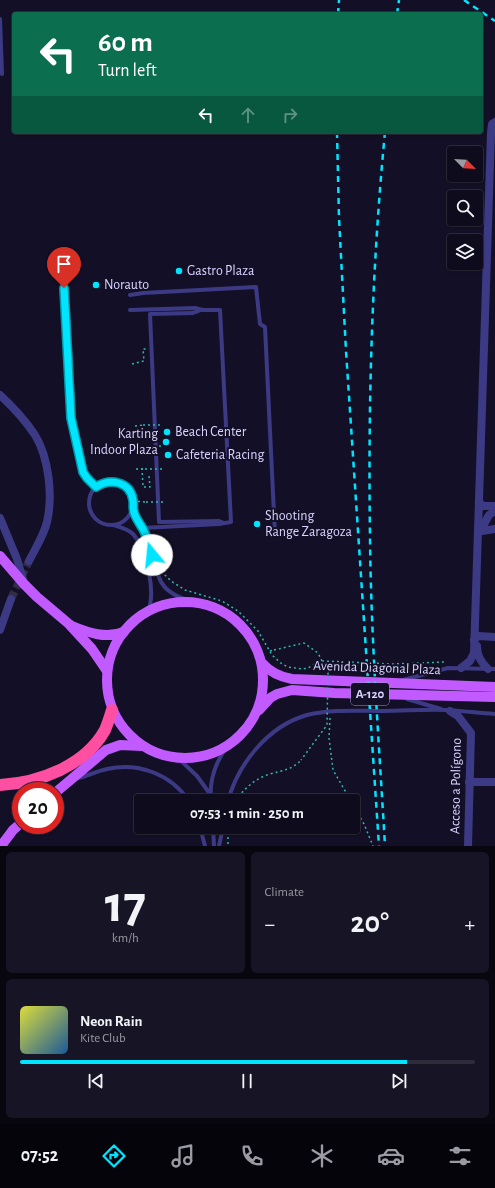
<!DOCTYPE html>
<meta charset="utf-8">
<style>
:root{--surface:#0e0b1c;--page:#171425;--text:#f1f3f6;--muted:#9b9ba3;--line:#2e2b3b;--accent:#00e5ff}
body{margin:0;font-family:"Alegreya Sans",sans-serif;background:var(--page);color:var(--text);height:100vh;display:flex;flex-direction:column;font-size:15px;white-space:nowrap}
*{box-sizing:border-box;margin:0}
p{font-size:13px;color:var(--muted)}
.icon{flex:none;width:22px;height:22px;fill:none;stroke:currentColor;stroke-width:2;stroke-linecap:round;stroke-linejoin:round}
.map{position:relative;height:846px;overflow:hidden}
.drawer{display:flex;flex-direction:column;gap:6px;padding:6px;background:#08060f;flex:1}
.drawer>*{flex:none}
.banner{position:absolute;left:12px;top:12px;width:471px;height:122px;border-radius:4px;box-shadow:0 1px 3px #0004,0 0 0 1px var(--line);background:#0b6e4f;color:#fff;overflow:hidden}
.needle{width:26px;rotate:114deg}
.tools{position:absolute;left:447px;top:146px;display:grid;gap:8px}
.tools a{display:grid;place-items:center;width:36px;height:36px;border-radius:4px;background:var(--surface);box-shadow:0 1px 3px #0004,0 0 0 1px var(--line);font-size:20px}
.speed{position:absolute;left:12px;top:782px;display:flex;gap:8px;font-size:20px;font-weight:700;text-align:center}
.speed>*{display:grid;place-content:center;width:52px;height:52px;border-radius:50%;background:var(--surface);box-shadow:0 1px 3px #0004,0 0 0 1px var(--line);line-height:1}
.speed .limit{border:6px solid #d22;background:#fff;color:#111}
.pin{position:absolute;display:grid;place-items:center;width:34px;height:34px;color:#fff;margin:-41px -17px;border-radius:50% 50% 50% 0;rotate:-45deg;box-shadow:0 0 4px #0007}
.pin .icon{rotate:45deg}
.me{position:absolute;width:44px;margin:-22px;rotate:343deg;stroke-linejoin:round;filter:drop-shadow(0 0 3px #0008)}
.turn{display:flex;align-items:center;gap:14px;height:84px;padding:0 20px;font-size:18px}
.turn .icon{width:52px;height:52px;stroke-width:2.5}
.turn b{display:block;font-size:28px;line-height:34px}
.lanes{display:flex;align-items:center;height:38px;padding:0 20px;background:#0003;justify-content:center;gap:20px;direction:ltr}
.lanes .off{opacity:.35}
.big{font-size:30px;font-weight:600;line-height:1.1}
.drawer .tile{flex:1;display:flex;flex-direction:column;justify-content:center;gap:6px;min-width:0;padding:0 14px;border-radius:6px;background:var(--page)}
.drawer .dial{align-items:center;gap:0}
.dial b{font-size:52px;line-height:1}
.song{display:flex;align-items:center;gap:12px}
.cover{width:48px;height:48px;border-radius:6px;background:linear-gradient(135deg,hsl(60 70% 55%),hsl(210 70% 35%))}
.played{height:4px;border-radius:2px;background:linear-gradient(90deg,var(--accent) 85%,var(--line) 85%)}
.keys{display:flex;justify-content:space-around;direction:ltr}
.heat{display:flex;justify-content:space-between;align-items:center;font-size:22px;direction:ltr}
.drawer .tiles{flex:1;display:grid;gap:6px;grid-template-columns:1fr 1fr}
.tile:last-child{grid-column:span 2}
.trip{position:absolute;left:134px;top:794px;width:226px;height:40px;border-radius:4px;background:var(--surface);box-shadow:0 1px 3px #0004,0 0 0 1px var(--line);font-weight:600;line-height:40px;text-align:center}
.tab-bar{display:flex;height:64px;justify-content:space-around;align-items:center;background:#06040b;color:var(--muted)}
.tab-bar .icon{width:28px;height:28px}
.tab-bar .active{color:var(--accent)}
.tab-bar b{font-size:18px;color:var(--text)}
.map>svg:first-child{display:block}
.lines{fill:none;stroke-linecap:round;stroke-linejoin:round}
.minor-tunnel{stroke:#312d47;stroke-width:8;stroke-dasharray:8 4;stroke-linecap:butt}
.path{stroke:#2fb8b0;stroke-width:1.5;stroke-dasharray:2 3;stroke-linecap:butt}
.service{stroke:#3d3a85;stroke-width:4}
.minor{stroke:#3d3a85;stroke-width:8}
.primary{stroke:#c25bff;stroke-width:10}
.motorway{stroke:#ff4fa3;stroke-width:12}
.rail{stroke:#00e5ff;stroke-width:2.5;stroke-dasharray:6 5;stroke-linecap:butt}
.path-bridge{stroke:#2fb8b0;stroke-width:1.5;stroke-dasharray:2 3;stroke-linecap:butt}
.route-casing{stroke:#0095a6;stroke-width:10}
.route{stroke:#00e5ff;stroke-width:7}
.poi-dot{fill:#00e5ff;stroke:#130f26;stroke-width:1.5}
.labels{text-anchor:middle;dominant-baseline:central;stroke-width:4;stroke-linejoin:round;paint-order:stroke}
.shield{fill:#130f26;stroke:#9e99be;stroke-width:1}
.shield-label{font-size:13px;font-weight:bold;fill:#d9d4ff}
.poi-label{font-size:14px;fill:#d9d4ff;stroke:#130f26;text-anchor:start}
.street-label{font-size:14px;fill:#d9d4ff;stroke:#130f26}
</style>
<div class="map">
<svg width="495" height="846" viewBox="0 0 495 846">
<rect width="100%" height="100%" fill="#130f26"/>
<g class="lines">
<polyline class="minor-tunnel" points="11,599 29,561"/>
<g class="path">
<polyline points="132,364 144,361 143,349 146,349"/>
<polyline points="135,426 143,425"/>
<polyline points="136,447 144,447"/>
<polyline points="142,468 143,487 150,487 149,476 150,476"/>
<polyline points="136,469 145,469"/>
<polyline points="133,501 146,502"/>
<polyline points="163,565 165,575 171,581 185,590 222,601 238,611 258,631 272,655 282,664 288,667 302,669 308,668 318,662 324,661 391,664 445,662"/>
<polyline points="270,651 274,650"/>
<polyline points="330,718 329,738 333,770 351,801"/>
<path d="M236,801C243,789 256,778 270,774C283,770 292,770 301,760"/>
<polyline points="353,805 364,824 373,846"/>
<polyline points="228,837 228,846"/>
</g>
<g class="service">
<polyline points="0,19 2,74"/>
<polyline points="64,288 71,418 83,472 87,478 96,487"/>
<polyline points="130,295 143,293 256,287 260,324 265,327 275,535"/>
<polyline points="130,310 195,308 203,310 220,310 231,522 219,524 142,528"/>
<polyline points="201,310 193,313 150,314 159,522 219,521 224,523"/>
<circle cx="111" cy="503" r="22"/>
<path d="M133,508C135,519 143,527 147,538C161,575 151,591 197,603"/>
<path d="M113,525C120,527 128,529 133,534C142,543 151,576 151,590C152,597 150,604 149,611"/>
<polyline points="403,680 448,668 495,669"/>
<polyline points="407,699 441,709"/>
<polyline points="178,758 197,776 210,794"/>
<path d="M78,778C88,776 97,771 107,769C138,762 171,774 189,801"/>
<path d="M211,801C209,780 216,761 228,745"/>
<path d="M228,801C238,764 268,726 307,715C331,709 358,711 383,711C404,711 425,709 446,710C463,711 479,713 495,714"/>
<polyline points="200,827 205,846"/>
<polyline points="213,827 214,846"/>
<polyline points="219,846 223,827"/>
</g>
<g class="minor">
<path d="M0,395C13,407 25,420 35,435C49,458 53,496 47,522C44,535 35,549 29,561"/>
<polyline points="479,502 483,506 495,506"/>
<polyline points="0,518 17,559 24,583"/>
<polyline points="482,528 489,515 495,511"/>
<polyline points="482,531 495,529"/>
<polyline points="0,630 11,599"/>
<polyline points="474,640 478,636 495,637"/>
<path d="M477,646C477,656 481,662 488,669"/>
<polyline points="461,668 470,661 474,653 491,133 492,124 495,122"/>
<polyline points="450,711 458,716 471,733 468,846"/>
<polyline points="469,782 495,782"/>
</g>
<g class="primary">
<polyline points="0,556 24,584 37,597 69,624 92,649 107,671"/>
<circle cx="185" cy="680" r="78"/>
<path d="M72,626C89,633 106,639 124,632"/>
<path d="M262,663C270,672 280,677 292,679L495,687"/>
<polyline points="259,710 270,698 277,694 292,690 334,693 495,697"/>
<polyline points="55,793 106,750 120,745 142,746"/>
<polyline points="1,846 13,830 21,823"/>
</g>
<path class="motorway" d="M0,785C39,783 85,766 105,730C108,723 110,716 112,710"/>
<g class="rail">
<polyline points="464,0 495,21"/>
<polyline points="338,14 339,0"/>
<polyline points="397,14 399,0"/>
<polyline points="337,132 339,218 346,351 379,846"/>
<path d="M385,132C372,267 368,402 370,537C371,640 379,743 385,846"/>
</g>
<g class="path-bridge">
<polyline points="143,425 160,425"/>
<polyline points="144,447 161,446"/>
<polyline points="145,469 162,469"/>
<polyline points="146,502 163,502"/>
<polyline points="274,650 304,643 318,653 328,673 327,725 301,760"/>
</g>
</g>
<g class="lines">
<g class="route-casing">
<path id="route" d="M64,288L71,418L83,472L87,478L96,487C110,478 130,481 133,500C134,505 132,510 135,515C137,520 140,524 143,529C147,537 150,546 152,555"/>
</g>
<use href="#route" class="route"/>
</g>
<g class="poi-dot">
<circle cx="179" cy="271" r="4"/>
<circle cx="96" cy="285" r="4"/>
<circle cx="167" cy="432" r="4"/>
<circle cx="166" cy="442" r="4"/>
<circle cx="168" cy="455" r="4"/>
<circle cx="257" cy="524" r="4"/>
</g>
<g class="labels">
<rect class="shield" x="351" y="683" width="38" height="22" rx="3"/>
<g class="shield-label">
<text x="370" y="694">A-120</text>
</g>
<g class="poi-label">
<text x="187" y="271">Gastro Plaza</text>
<text x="104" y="285">Norauto</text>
<text x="175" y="432">Beach Center</text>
<text x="158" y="434" text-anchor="end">Karting<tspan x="158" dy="16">Indoor Plaza</tspan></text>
<text x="176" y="455">Cafeteria Racing</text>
<text x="265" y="516">Shooting<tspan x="265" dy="16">Range Zaragoza</tspan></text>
</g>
<g class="street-label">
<text transform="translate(377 668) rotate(2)">Avenida Diagonal Plaza</text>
<text transform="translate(456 786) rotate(-89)">Acceso a Polígono</text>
</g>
</g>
</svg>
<div class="tools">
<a><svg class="needle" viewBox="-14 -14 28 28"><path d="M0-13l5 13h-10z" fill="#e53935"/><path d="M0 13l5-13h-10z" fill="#9b9ba3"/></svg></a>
<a><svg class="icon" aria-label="search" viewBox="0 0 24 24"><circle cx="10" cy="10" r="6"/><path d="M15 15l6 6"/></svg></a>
<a><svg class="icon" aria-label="layers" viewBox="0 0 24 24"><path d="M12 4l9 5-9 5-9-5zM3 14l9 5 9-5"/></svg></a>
</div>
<div class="speed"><div class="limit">20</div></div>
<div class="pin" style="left:64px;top:288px;background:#d93025"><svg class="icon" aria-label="arrive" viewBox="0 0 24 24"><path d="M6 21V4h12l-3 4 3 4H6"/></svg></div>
<svg class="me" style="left:152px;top:555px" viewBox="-20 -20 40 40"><circle r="19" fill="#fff"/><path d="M0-13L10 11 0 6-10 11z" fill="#00e5ff"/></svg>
<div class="trip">07:53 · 1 min · 250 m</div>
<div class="banner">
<div class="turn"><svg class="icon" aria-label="left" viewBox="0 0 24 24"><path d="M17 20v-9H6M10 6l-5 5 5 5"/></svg><div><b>60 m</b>Turn left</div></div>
<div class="lanes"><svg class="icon" aria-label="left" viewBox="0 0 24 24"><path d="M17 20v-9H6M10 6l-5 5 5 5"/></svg><svg class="icon off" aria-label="ahead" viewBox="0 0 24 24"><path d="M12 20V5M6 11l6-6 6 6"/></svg><svg class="icon off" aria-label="right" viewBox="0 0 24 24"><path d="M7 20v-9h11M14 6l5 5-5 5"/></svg></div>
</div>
</div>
<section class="drawer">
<div class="tiles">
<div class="tile dial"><b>17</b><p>km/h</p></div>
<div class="tile"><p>Climate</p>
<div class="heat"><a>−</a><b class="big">20°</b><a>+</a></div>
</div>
<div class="tile">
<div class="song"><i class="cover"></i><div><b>Neon Rain</b><p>Kite Club</p></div></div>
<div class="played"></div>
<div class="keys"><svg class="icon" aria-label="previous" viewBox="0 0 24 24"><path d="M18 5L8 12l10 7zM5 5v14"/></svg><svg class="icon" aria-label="pause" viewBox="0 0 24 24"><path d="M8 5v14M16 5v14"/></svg><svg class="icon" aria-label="next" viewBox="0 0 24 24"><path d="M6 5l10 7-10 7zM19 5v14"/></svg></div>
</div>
</div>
</section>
<nav class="tab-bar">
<b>07:52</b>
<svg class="icon active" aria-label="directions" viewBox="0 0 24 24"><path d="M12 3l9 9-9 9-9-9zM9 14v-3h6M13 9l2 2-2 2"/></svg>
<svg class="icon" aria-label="music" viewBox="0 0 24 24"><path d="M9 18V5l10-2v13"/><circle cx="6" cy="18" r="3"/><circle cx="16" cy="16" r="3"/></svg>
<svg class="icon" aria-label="phone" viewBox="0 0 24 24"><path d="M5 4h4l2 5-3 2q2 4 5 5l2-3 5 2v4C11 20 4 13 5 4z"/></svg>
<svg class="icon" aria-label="climate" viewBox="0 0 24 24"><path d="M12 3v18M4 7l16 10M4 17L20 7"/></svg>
<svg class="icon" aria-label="car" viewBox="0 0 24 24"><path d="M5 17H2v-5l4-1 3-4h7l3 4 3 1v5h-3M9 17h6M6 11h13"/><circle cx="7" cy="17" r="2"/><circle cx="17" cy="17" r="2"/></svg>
<svg class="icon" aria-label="filters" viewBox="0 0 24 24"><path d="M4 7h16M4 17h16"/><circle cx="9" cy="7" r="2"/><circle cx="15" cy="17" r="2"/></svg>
</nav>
